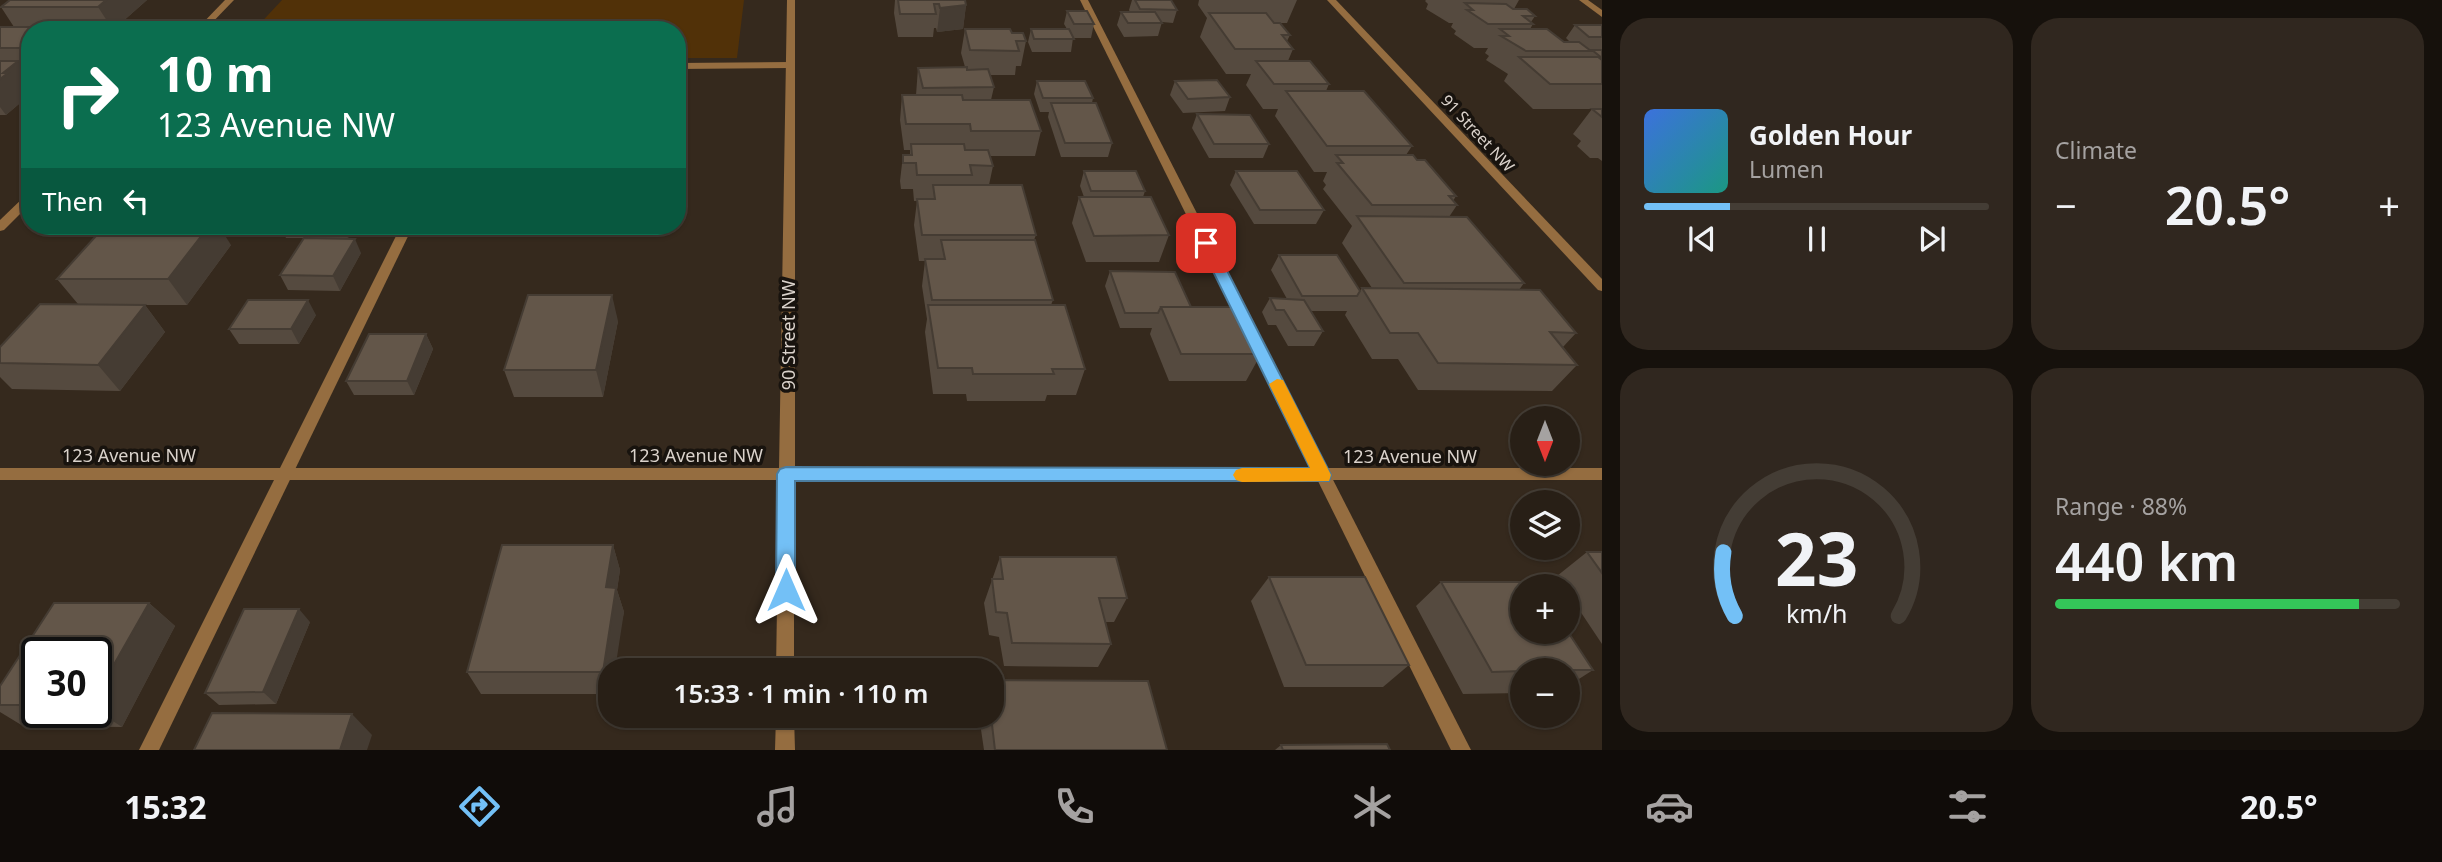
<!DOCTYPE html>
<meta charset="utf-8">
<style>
:root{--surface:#281f16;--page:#30271f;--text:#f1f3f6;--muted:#a5a2a1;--line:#443d35;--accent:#73c0f6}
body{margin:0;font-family:"Noto Sans",sans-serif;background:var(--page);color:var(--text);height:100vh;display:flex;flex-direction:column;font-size:26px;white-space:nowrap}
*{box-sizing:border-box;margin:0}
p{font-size:23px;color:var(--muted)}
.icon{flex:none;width:38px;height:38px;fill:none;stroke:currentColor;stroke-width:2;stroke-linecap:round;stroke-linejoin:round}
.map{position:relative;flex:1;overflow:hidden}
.side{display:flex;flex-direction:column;gap:18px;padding:18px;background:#16110c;width:840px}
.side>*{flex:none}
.guide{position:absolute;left:21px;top:21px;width:665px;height:214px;border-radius:28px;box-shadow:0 2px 5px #0004,0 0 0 2px var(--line);background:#0b6e4f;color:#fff;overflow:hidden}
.needle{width:46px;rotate:180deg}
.buttons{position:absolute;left:1510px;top:406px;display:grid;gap:14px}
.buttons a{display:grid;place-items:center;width:70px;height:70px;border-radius:50%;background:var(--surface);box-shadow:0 2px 5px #0004,0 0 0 2px var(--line);font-size:35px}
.speed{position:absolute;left:21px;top:637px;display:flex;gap:14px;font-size:35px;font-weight:700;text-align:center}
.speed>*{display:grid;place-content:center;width:91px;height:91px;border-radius:50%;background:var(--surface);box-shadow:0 2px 5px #0004,0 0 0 2px var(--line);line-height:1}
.speed .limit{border:4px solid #111;border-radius:10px;background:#fff;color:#111}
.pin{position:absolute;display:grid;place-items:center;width:60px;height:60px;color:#fff;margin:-30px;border-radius:14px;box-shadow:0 4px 10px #0006}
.me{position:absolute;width:77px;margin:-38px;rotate:0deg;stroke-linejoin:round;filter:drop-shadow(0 0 5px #0008)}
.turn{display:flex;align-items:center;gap:24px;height:147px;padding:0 21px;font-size:32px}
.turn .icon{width:91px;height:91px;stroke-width:2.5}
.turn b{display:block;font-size:49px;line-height:60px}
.then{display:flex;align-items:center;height:66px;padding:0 21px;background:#0003;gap:14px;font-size:26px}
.big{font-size:52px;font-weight:600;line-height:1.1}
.side .widget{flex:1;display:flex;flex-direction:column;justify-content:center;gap:10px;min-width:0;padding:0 24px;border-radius:28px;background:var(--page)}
.side .dial{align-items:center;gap:0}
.dial svg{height:182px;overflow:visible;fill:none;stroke:var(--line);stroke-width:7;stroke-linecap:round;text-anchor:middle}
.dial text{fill:var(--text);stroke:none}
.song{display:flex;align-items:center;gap:21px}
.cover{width:84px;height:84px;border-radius:10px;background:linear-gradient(135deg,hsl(220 70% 55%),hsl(170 70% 35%))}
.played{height:7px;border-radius:4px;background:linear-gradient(90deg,var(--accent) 25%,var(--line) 25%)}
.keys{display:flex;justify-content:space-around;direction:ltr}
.heat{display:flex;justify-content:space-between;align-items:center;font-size:38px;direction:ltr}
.charge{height:10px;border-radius:5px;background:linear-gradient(90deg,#34c759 88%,var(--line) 0)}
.side .tiles{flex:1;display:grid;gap:18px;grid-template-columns:repeat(2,1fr)}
.trip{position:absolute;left:598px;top:658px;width:406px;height:70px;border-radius:28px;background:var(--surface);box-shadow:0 2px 5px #0004,0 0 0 2px var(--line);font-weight:600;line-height:70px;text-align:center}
.tab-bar{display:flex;height:112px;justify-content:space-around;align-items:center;background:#100c09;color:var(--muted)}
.tab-bar .icon{width:49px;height:49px}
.tab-bar .current{color:var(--accent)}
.tab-bar b{font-size:32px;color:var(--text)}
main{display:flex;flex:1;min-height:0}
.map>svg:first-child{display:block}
.green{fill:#513108}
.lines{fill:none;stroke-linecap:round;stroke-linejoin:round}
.service{fill:#956d40;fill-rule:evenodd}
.minor{fill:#956d40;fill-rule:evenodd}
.wall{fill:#554a3f;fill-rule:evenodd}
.shaded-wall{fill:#453c33}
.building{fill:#635649;stroke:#453c33;stroke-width:2}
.route{fill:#73c0f6;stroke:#4b7da0;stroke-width:2}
.slow{fill:#f59e0b}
.labels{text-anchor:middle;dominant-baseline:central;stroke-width:7;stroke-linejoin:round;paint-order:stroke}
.far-street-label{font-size:16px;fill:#dad2cb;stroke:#18130e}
.street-label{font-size:18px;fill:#dad2cb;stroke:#18130e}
</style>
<main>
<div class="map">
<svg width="1602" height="750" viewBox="0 0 1602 750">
<rect width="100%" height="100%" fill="#35291d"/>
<polygon class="green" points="282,0 744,0 737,58 677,58 677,30 254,30"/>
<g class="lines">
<g class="service">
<polygon points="1080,0 1088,0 1471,750 1451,750"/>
<polygon points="1579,0 1588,0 1602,10 1602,17"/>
<polygon points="677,63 790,62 795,65 790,68 677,69"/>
<polygon points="401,226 413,226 159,750 139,750"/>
</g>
<g class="minor">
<polygon points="225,0 234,0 205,30 196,30"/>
<polygon points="787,0 795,0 795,468 1602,468 1602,480 794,480 794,670 776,670 779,480 0,480 0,468 779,468"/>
<polygon points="1327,0 1336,0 1602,279 1602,291 1598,290"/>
<polygon points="30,194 30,204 4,230 0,231 0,220 26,195"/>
<polygon points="776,716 794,716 795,750 775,750"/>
</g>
</g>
<g class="wall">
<polygon points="10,0 147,0 113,30 30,30 30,72 26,72 30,78 30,91 24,96 26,98 6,115 0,115 0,27 14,27 1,7"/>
<polygon points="895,0 965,0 966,5 963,29 937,32 936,28 934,28 933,37 898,37 894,13"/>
<polygon points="1132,0 1171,0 1177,10 1173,23 1162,22 1158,36 1124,37 1117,25 1121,12 1130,12 1129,10"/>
<polygon points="1199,0 1297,0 1287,23 1280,23 1290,35 1287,41 1293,49 1288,61 1329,84 1326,91 1412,146 1406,155 1417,160 1456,196 1453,201 1457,205 1449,217 1524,283 1519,290 1576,333 1563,347 1577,365 1552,391 1418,390 1398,359 1372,359 1345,315 1347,311 1311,311 1323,331 1314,346 1288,346 1276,325 1268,325 1262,312 1270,298 1287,299 1271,270 1279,255 1360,291 1362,288 1372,288 1342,243 1352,226 1323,189 1326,185 1323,181 1327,172 1314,172 1275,116 1278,109 1263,109 1246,85 1251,74 1226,74 1200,37 1207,18 1198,5"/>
<polygon points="1426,0 1519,0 1514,9 1535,16 1531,22 1533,24 1530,29 1564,42 1570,42 1566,38 1575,25 1602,25 1602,161 1598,158 1590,158 1577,146 1581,141 1573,134 1592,109 1533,109 1504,81 1508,74 1486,60 1489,56 1485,53 1488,48 1474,48 1454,34 1456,31 1451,27 1453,23 1449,23 1426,9 1428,4 1425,1"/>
<polygon points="1067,11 1094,24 1091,38 1073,38 1071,52 1032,52 1028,42 1031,29 1067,29 1064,24"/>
<polygon points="965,29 1012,33 1026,41 1021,66 1016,66 1015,75 989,75 994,87 991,100 1041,131 1035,156 990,156 993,166 989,185 1036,235 1034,240 1053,300 1051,305 1085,369 1076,395 1047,395 1045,401 967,401 966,394 933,394 925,332 927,319 922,286 925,261 919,261 914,225 917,201 914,201 913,189 901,189 900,181 903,155 910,155 910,150 904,150 900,120 902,95 916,95 918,68 965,67 961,53"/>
<polygon points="677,67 683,95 681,106 677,106"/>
<polygon points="1037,81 1093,98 1092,103 1112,143 1108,157 1061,157 1048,117 1049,112 1040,112 1034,94"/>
<polygon points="1175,81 1230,97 1225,111 1183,113 1170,95"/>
<polygon points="1197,114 1269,144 1263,158 1209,158 1192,128"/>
<polygon points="1084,171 1145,191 1143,197 1169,235 1159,262 1086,262 1072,223 1079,197 1084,197 1080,186"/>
<polygon points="1236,171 1324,210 1316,224 1254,224 1230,185"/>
<polygon points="280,226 354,226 348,238 286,238"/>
<polygon points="592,226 659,226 658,229 593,230"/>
<polygon points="231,245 187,305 134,305 145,305 165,332 120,391 12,389 0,377 0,347 78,304 57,279"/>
<polygon points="361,253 340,291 288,290 280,275"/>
<polygon points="1110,271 1191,307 1261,354 1246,381 1169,381 1150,334 1152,328 1120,328 1105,286"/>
<polygon points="316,315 299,344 239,344 229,329"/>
<polygon points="618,321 603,397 514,397 504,370"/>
<polygon points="426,334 433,349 414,395 354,395 346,381"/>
<polygon points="613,545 620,570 617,590 624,612 611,670 611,694 481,694 467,672"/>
<polygon points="1587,552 1602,552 1602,644 1568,593 1568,586 1563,586 1557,576"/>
<polygon points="1000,557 1127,598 1114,622 1105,622 1111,644 1098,667 1004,666 999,637 989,635 984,603"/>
<polygon points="1269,577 1409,665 1383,687 1284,687 1251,601"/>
<polygon points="1441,582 1593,670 1568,686 1568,670 1522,670 1522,693 1463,694 1416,606"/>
<path d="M54,603H149L175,626L122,727L23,726L0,712V686ZM37,653H96V712H37Z"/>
<polygon points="310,622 276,704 219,705 205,693"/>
<polygon points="979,716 992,716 1167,750 984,750"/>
<polygon points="1281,745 1390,750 1275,750"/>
</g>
<g class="shaded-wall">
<polygon points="106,0 147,0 113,30 98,7"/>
<polygon points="966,5 963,29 937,32 940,8"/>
<polygon points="18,61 30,78 30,91 24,96 26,98 6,115 0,107 0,79 3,73"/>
<polygon points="677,67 679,80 681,70 683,95 681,106 679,81 677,81"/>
<polygon points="209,226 219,226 231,245 187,305 168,279"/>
<polygon points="342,226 354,226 348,238"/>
<polygon points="355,239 361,253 340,291 333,276"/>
<polygon points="612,295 618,321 603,397 596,370"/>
<polygon points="308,300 316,315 299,344 291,329"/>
<polygon points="145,305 165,332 120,391 98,365"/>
<polygon points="426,334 433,349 414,395 407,381"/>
<polygon points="613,545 620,570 617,590 624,612 615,670 611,670 611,692 603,672 606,587"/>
<polygon points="149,603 175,626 122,727 96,710 96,696"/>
<polygon points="299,609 310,622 276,704 263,692"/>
<polygon points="352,714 372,735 367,750 340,750"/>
</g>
<g class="building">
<polygon points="10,0 106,0 98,7 1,7"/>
<polygon points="898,0 965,0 966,5 940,8 939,4 934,4 936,14 900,14"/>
<polygon points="1135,0 1171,0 1177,10 1140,9"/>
<polygon points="1465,3 1506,4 1513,9 1527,9 1535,16 1523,16 1533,24 1488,24 1467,10 1473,10"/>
<polygon points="1067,11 1087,11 1094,24 1074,24"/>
<polygon points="1121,12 1155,12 1162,23 1128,23"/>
<polygon points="1209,13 1266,13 1274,23 1280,23 1290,35 1282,35 1293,49 1235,49"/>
<polygon points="1575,25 1602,25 1602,37 1589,37"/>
<polygon points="0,27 68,27 64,30 30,30 30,48 0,48"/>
<polygon points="965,29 1010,29 1012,33 1023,33 1026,41 1016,41 1019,51 970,50"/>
<polygon points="1031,29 1069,29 1074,39 1034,39"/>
<polygon points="1500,29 1547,29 1564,42 1579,42 1591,51 1526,51 1501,36 1509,36"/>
<polygon points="1592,50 1602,50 1602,58"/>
<polygon points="1519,57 1598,57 1602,60 1602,84 1550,84"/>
<polygon points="0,61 18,61 3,73 8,73 0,79"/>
<polygon points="1256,61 1310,61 1329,84 1274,84"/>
<polygon points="967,67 967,70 988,69 994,87 923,88 918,68"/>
<polygon points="677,70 681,70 679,81 677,81"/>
<polygon points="1217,80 1230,97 1188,99 1175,81"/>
<polygon points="1037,81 1085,81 1093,98 1043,98"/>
<polygon points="1286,91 1364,91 1412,146 1327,146"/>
<polygon points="902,95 962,95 963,100 1030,100 1041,131 971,131 970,124 906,124"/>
<polygon points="1051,103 1096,103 1112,143 1065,143"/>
<polygon points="1592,109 1602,109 1602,117"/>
<polygon points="1197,114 1250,115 1269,144 1214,144"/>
<polygon points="911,144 964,144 965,150 988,150 993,166 970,165 972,175 917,175 916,163 903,163 903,155 912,155"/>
<polygon points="1336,155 1413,155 1417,160 1425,160 1456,196 1449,196 1457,205 1372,205 1337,163 1343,163"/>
<polygon points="1084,171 1136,171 1145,191 1091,191"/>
<polygon points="1236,171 1297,171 1324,210 1260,210"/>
<polygon points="933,185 1022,185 1036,235 922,235 917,199 935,199"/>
<polygon points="1079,197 1151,197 1169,235 1094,236"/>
<polygon points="1357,216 1467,217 1524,283 1404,283"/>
<polygon points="105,226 209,226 168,279 57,279"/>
<polygon points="304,238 355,239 333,276 280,275"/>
<polygon points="941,240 1035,240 1053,300 932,300 925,259 945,259"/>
<polygon points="1279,255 1337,255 1360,291 1357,296 1302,296"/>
<polygon points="1110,271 1175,272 1191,307 1161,307 1158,313 1125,313"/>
<polygon points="1362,288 1540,290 1576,333 1550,332 1577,365 1438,363 1418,333 1390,333"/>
<polygon points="528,295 612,295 596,370 504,370"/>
<polygon points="1270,298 1304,300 1323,331 1297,331 1284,310 1276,310"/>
<polygon points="248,300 308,300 291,329 229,329"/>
<polygon points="40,304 145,305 98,365 0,363 0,347"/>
<polygon points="928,305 1065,305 1085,369 1052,369 1054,374 973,374 972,368 938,368"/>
<polygon points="1161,307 1236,307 1261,354 1181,354"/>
<polygon points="369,334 426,334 407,381 346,381"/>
<polygon points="502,545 613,545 606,587 616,588 603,672 467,672"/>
<polygon points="1587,552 1602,552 1602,573"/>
<polygon points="1000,557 1116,557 1127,598 1099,598 1111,644 1012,643 1007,613 996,612 992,579 1003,579"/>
<polygon points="1269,577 1365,577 1409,665 1306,665"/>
<polygon points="1441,582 1535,582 1538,586 1522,586 1522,632 1568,632 1593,670 1522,670 1522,671 1492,672"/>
<polygon points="54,603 149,603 96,696 96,653 37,653 37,705 0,705 0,686"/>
<polygon points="244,609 299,609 263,692 205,693"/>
<polygon points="992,680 1148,681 1167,750 995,750 991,716 992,716"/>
<polygon points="212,713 352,714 340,750 194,750"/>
<polygon points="1387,744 1390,750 1283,750 1281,745"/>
</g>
<polygon class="route" points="1206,238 1213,243 1331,475 1329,481 795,481 795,590 793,596 786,599 779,596 776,590 777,474 780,469 786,467 1310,468 1199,243"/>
<polygon class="slow" points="1277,379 1283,380 1331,475 1329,481 1242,482 1236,480 1233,475 1236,470 1242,468 1310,468 1269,384"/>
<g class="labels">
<g class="far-street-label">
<text transform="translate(1478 133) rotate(47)">91 Street NW</text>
</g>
<g class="street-label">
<text transform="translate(788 335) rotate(-90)">90 Street NW</text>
<text x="129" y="455">123 Avenue NW</text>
<text x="696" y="455">123 Avenue NW</text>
<text x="1410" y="456">123 Avenue NW</text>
</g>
</g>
</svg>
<div class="buttons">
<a><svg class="needle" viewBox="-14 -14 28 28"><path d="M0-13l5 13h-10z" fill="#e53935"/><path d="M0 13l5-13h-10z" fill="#a5a2a1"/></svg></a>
<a><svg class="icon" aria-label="layers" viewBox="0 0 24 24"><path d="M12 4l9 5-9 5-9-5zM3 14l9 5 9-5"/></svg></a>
<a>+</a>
<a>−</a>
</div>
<div class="speed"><div class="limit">30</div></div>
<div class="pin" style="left:1206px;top:243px;background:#d93025"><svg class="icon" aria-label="arrive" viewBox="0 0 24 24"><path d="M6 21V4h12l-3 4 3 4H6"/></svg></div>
<svg class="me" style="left:786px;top:590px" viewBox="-20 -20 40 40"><path d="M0-17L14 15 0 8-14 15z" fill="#73c0f6" stroke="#fff" stroke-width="4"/></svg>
<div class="trip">15:33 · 1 min · 110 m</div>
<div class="guide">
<div class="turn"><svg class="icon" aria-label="right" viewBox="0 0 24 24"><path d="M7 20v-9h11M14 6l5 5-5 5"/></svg><div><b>10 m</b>123 Avenue NW</div></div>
<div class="then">Then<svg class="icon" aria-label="left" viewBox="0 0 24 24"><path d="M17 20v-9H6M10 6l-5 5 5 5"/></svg></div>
</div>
</div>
<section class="side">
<div class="tiles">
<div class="widget">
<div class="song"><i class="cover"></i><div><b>Golden Hour</b><p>Lumen</p></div></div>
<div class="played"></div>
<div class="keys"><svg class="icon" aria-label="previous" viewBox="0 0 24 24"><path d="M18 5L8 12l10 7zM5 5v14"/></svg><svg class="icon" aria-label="pause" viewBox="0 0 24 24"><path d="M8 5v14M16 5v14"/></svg><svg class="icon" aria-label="next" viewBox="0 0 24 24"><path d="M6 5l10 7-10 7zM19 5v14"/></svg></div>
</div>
<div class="widget"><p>Climate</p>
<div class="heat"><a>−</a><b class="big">20.5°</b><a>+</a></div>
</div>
<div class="widget dial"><svg viewBox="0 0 100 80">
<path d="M14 69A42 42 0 1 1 86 69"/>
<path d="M14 69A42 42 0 0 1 9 41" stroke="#73c0f6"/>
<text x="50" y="56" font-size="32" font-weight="700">23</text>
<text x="50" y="72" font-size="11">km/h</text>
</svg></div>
<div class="widget"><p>Range · 88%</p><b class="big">440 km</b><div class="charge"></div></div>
</div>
</section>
</main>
<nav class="tab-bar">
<b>15:32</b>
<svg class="icon current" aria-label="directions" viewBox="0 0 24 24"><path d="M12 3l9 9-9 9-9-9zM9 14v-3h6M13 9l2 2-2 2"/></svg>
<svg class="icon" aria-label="music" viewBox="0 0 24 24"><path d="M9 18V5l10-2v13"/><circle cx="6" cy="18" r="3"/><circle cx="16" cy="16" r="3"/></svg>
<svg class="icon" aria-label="phone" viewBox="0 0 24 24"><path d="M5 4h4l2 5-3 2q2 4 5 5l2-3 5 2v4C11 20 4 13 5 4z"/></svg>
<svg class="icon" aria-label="climate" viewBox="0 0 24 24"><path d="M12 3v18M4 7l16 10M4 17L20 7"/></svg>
<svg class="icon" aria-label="car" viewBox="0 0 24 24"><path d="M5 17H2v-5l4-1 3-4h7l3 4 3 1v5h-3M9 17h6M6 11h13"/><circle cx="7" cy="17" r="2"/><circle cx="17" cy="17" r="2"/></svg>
<svg class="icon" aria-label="filters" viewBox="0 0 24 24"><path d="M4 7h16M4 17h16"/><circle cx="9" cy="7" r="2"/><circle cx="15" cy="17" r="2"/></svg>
<b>20.5°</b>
</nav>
